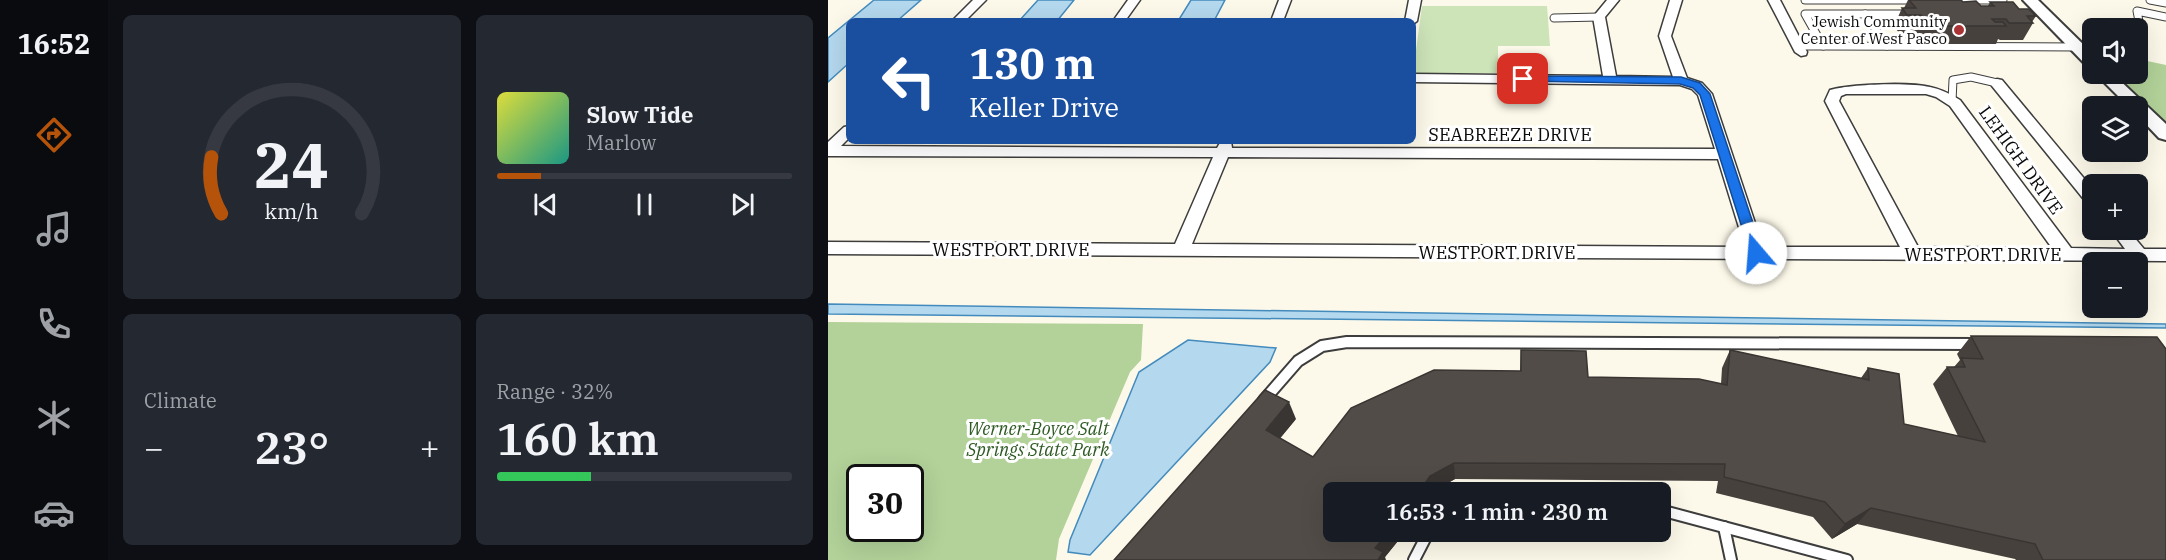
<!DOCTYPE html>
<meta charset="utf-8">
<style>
:root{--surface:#171b24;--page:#242831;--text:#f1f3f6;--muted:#9ea1a6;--line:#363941;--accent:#b45309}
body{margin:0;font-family:"IBM Plex Serif",serif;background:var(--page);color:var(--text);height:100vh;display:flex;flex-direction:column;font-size:22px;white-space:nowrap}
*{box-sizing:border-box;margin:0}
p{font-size:20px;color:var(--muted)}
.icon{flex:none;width:33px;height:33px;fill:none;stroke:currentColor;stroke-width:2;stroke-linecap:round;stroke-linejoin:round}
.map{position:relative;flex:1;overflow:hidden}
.drawer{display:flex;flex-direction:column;gap:15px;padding:15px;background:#0d0f14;width:720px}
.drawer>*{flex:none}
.guide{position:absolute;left:18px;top:18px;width:570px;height:126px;border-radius:9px;box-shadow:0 6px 24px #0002;background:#1a4fa0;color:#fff;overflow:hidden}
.fabs{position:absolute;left:1254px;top:18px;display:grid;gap:12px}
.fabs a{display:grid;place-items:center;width:66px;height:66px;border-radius:9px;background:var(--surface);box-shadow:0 6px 24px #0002;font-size:30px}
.speed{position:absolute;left:18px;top:464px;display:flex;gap:12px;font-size:30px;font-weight:700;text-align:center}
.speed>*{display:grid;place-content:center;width:78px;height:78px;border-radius:50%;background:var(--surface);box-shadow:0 6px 24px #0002;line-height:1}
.speed .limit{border:3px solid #111;border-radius:9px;background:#fff;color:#111}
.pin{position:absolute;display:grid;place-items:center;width:51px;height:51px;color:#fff;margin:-26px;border-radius:12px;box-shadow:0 3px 9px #0006}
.me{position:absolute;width:66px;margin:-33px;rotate:342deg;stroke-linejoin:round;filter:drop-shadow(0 0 4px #0008)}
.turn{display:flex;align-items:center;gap:21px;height:126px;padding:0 24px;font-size:27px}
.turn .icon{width:78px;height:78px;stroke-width:2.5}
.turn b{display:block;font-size:42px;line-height:51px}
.big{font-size:45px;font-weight:600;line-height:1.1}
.drawer .tile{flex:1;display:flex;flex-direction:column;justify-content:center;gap:9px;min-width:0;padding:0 21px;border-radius:9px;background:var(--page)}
.drawer .dial{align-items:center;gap:0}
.dial svg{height:156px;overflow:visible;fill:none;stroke:var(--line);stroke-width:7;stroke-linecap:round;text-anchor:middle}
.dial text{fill:var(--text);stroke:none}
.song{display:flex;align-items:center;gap:18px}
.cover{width:72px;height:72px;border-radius:9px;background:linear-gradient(135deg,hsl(60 70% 55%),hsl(170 70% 35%))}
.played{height:6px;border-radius:3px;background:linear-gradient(90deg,var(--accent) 15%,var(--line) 15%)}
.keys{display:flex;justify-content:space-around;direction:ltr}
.heat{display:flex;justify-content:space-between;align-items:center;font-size:33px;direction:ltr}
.charge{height:9px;border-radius:4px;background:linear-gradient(90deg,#34c759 32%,var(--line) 0)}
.drawer .tiles{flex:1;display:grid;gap:15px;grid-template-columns:repeat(2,1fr)}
.trip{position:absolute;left:495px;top:482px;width:348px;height:60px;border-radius:9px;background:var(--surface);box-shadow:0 6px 24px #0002;font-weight:600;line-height:60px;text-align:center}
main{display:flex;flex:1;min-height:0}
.tab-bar{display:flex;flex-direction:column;width:108px;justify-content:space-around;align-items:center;background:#090b0e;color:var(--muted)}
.tab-bar .icon{width:42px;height:42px}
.tab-bar .current{color:var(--accent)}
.tab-bar b{font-size:27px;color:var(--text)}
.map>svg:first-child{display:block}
.green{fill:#cde3b8}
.forest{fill:#b2d299;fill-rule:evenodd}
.water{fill:#b4d8ee;stroke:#438bbd;stroke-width:1.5}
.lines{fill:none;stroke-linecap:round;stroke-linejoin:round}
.service-far1-casing{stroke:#3d3d3d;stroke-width:9}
.service-casing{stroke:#3d3d3d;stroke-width:14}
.minor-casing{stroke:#3d3d3d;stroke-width:3}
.tertiary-casing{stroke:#3d3d3d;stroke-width:4}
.service-far1{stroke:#fff;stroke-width:7}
.service{stroke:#fff;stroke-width:10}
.minor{fill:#fff;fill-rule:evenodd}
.tertiary{fill:#fff;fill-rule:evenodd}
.wall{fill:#47413e}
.shaded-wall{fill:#393532}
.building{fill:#524c48;stroke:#393532;stroke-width:1.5}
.route{fill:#1a73e8;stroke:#114b97;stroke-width:1.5}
.poi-dot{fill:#aa3336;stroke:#fff;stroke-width:2}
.labels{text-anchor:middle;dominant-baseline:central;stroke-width:6;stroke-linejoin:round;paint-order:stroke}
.far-poi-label{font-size:15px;fill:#0a0a0a;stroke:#fff;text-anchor:end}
.street-label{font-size:18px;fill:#0a0a0a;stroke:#fff}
.park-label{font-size:18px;font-style:italic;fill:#2d5a23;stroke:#fff}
</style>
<main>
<nav class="tab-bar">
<b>16:52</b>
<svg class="icon current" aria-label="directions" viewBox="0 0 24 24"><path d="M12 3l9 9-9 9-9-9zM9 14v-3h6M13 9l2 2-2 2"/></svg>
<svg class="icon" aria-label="music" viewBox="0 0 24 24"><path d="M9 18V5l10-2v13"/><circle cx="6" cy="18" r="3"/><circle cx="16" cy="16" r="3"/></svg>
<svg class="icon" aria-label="phone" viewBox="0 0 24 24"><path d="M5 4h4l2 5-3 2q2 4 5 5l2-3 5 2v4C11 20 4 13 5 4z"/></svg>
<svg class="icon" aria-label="climate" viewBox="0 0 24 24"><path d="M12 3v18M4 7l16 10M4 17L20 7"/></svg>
<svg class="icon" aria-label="car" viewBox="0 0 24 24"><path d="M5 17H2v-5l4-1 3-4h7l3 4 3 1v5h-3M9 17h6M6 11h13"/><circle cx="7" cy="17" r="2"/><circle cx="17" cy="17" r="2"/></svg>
</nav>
<section class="drawer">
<div class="tiles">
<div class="tile dial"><svg viewBox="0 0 100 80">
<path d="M14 69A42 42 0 1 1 86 69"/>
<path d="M14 69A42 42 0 0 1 9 40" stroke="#b45309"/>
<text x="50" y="56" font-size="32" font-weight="700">24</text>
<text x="50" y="72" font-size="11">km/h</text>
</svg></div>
<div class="tile">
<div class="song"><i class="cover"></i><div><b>Slow Tide</b><p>Marlow</p></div></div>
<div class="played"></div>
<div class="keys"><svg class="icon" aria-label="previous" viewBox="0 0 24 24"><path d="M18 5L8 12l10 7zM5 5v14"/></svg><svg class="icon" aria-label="pause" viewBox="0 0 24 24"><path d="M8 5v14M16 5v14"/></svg><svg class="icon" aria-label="next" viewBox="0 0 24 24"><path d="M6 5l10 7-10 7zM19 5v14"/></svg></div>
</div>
<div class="tile"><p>Climate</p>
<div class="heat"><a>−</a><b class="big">23°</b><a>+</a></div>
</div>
<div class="tile"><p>Range · 32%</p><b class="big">160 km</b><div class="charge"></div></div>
</div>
</section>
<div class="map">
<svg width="1338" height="560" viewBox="0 0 1338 560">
<rect width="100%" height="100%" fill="#fdf9ea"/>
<polygon class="green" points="594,6 719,6 722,46 670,46 670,73 585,73"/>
<g class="forest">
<polygon points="1310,59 1338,65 1338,123 1287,74 1310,74"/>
<path d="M0,322L315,324L313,360L302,372L231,539L228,560H0ZM32,477H82V528H32Z"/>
</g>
<g class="water">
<polygon points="46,0 93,0 69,21 21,21 21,63 0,82 0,38"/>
<polygon points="210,0 246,0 229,21 191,21"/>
<polygon points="363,0 397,0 386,21 350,21"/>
<polygon points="0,304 1338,324 1338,328 0,314"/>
<polygon points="360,340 448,348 442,362 262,555 240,552 242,540 311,372"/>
</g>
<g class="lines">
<g class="service-far1-casing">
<g id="service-far1">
<polyline points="977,0 1091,0"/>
<polyline points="1123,0 1175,0"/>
<polyline points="1322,0 1338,3"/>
<polyline points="1037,14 1059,46"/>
<polyline points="1082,14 977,14 995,46 1249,47"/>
<polyline points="726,18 771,17"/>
<polyline points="1079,33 1089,46"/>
<polyline points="1315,42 1309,11 1338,17"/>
<polyline points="970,46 995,46"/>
<polyline points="1124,101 1125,80 1143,77 1169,83"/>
</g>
</g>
<g class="service-casing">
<g id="service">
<polyline points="436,400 470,361 494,346 519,342 1147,344"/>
<polyline points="832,510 1019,560"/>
<polyline points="896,527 903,560"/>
<polyline points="586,560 601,531"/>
</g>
</g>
<g class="minor-casing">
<g id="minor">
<polygon points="145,0 158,0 137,21 124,21"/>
<polygon points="300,0 312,0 297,21 285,21"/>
<polygon points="451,0 463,0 455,21 443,21"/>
<polygon points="581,0 593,0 589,21 585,24 585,21 577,21"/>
<path d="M779,0H791L777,17L788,76L845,77L831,36L842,0H854L843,36L859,78L874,83L884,94L935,247H1072L997,101L1002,90C1021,84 1082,82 1102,87C1113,89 1122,94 1132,100L1243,248L1297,249L1283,230H1300L1316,249H1338V261L0,254V242L347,244L385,157L0,156V142L16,127L21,126V138L13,146L389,148L393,141H403L404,148L887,149L870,95L864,89L852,85L585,82V74L775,76L765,17ZM1018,94H1098L1108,97L1122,106L1224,248L1090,247L1011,101L1013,96ZM400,157L890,159L917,247L364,244Z"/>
<polygon points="940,0 952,0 979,52 978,55 973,56 967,52"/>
<polygon points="1169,79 1174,80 1264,188 1264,203 1258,202 1164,86 1162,83"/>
</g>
</g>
<g class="tertiary-casing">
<g id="tertiary">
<polygon points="1195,0 1210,0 1264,53 1264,67 1258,65"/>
<polygon points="1268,74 1285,74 1338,124 1338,140 1331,138 1310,116 1310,106 1300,106"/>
</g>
</g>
<use href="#service-far1" class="service-far1"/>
<use href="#service" class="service"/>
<use href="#minor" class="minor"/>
<use href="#tertiary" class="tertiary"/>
</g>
<g class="wall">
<polygon points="1080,0 1133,0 1135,2 1153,6 1160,6 1162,2 1191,9 1208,16 1204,22 1205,23 1195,40 1172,40 1170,39 1168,44 1093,44 1085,33 1071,33 1066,26 1074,8 1076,8"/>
<polygon points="1143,336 1338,560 1188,560 1187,559 1029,524 1004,539 985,517 888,493 890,481 627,479 604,492 506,531 578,531 557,557 286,560 468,419 452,438 485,457 692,371 693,350 760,377 893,384 894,368 902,350 1033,378 1040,368 1076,424 1130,436 1105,384 1119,367 1126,367 1132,360 1129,354"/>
</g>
<g class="shaded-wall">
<polygon points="461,402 468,419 445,447 438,430"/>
<polygon points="626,463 627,479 604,492 591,492 602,476"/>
<polygon points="1043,508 1029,524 1004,539 1017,524"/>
<polygon points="562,531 578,531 557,557 558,560 550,560 547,548"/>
</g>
<g class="building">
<polygon points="1081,0 1133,0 1135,2 1148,1 1153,6 1166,6 1162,2 1185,2 1191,9 1201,9 1208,16 1199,16 1205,23 1181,23 1178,19 1164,19 1167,22 1175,22 1178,26 1101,26 1093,15 1079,15 1074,8 1088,8"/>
<polygon points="1143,336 1329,337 1338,349 1338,560 1215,560 1207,544 1043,508 1017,524 997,502 896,477 897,464 626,463 602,476 591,492 506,492 506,531 562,531 547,548 555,552 550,560 286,560 437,390 461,402 438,430 485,457 523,408 606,370 693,371 693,350 758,351 760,377 871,379 899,385 902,350 1041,380 1040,368 1071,374 1076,424 1157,442 1119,367 1137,367 1133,358 1155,359"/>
</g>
<polygon class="route" points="695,76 853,77 872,83 882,94 935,253 933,256 924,256 922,253 872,95 865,88 852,84 691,81 690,79"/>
<circle class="poi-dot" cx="1131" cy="30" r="6"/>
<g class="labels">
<g class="far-poi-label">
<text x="1119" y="21">Jewish Community<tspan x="1119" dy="17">Center of West Pasco</tspan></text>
</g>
<g class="street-label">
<text x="682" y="134">SEABREEZE DRIVE</text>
<text transform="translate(1193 160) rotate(54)">LEHIGH DRIVE</text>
<text x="183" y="249">WESTPORT DRIVE</text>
<text x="669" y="252">WESTPORT DRIVE</text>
<text x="1155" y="254">WESTPORT DRIVE</text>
</g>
<g class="park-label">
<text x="210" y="428">Werner-Boyce Salt<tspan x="210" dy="21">Springs State Park</tspan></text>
</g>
</g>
</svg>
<div class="fabs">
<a><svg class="icon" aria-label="sound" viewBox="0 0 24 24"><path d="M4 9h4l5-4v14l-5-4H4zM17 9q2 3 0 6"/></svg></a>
<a><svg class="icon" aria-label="layers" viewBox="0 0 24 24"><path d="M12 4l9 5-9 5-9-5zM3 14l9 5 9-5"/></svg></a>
<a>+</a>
<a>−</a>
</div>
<div class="speed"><div class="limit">30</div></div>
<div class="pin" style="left:695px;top:79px;background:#d93025"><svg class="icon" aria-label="arrive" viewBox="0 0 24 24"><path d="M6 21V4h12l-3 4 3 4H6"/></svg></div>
<svg class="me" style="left:928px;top:253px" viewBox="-20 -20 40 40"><circle r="19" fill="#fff"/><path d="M0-13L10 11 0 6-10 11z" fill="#1a73e8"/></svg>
<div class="trip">16:53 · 1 min · 230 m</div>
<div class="guide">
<div class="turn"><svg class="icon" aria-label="left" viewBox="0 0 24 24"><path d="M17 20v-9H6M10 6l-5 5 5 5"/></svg><div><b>130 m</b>Keller Drive</div></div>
</div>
</div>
</main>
